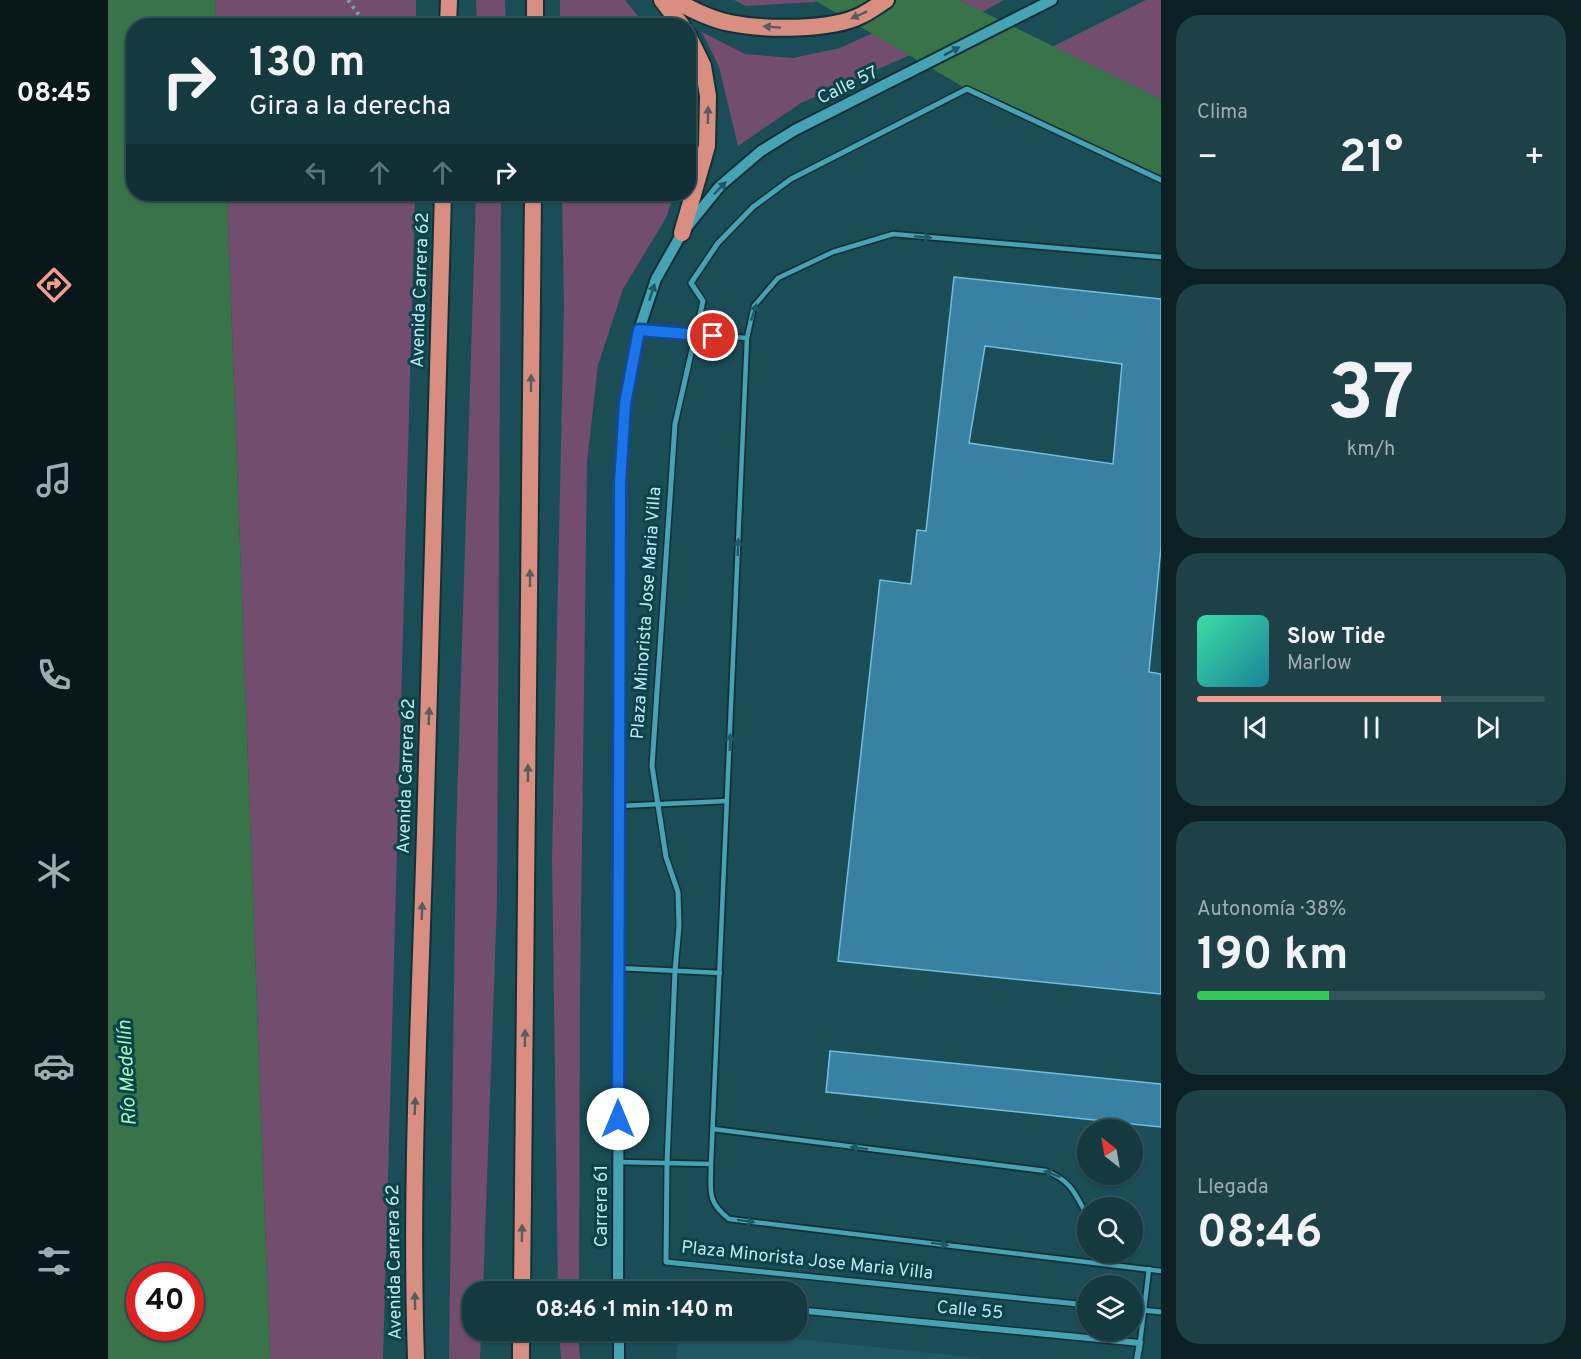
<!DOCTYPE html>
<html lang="es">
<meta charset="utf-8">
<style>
:root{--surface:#143a40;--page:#1d4147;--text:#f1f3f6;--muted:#9dadb1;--line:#335459;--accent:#f49d8c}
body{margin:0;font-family:Overpass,sans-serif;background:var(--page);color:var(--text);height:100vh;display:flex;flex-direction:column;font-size:22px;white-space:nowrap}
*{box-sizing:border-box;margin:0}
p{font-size:20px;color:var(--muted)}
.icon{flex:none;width:33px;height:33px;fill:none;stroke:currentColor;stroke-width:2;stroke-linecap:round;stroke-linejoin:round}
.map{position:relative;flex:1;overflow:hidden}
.side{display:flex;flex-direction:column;gap:15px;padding:15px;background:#0b2023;width:420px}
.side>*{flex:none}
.top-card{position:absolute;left:18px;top:18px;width:570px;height:183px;border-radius:24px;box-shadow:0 2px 4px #0004,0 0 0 2px var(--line);background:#143a40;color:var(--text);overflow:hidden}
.needle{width:39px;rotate:329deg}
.tools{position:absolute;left:969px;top:1119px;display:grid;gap:12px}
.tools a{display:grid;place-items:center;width:66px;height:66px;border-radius:50%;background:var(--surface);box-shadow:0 2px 4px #0004,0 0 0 2px var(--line);font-size:30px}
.speed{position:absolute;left:18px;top:1263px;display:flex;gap:12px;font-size:30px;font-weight:700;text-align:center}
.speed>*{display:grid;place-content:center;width:78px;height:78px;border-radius:50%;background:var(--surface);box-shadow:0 2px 4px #0004,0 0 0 2px var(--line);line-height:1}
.speed .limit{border:9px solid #d22;background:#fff;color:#111}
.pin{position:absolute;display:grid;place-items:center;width:51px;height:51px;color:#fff;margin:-26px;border:3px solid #fff;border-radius:50%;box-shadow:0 2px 6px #0007}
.me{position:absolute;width:66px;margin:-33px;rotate:0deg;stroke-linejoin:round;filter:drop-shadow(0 0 4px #0008)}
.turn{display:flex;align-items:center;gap:21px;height:126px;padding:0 24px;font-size:27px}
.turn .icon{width:78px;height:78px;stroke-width:2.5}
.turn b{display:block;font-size:42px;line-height:51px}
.lanes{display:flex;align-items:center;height:57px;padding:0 24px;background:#0003;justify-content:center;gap:30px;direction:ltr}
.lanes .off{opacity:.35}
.big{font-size:45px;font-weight:700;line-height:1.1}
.side .card{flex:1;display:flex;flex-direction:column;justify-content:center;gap:9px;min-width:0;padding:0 21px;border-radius:24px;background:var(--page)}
.side .dial{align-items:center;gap:0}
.dial b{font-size:78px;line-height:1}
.song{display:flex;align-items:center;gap:18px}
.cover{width:72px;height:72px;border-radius:9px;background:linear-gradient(135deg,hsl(160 70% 55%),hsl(190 70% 35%))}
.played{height:6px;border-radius:3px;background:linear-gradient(90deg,var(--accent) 70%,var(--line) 70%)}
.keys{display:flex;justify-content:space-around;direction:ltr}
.heat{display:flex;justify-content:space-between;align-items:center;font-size:33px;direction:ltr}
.charge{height:9px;border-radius:4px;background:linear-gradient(90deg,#34c759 38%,var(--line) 0)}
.trip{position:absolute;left:354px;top:1281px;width:345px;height:60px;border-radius:24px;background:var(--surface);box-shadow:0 2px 4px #0004,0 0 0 2px var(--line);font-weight:700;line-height:60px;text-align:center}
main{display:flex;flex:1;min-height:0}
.tab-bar{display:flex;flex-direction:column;width:108px;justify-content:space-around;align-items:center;background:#08171a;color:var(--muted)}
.tab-bar .icon{width:42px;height:42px}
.tab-bar .selected{color:var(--accent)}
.tab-bar b{font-size:27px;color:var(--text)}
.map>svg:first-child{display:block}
.built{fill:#205963}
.green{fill:#724d6d}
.water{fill:#39734a;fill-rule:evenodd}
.building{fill:#3881a3;stroke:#74bde2;stroke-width:1.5;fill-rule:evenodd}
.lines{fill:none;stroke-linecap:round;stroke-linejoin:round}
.service-casing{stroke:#133036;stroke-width:8}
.pedestrian-casing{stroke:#133036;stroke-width:8}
.minor-casing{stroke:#133036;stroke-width:9}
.tertiary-casing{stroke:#133036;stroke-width:14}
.trunk-casing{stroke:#133036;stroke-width:20}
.path{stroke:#73a1a9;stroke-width:4;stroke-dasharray:3 4.5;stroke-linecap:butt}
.service{stroke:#46a3b4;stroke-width:4.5}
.pedestrian{stroke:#46a3b4;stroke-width:5}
.minor{stroke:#46a3b4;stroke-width:6}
.tertiary{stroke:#46a3b4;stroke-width:10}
.trunk{stroke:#d88f82;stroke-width:16}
.oneway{fill:#555d5e}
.oneway2{fill:#1c5a65}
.route-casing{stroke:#114b97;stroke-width:15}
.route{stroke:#1a73e8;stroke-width:10}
.labels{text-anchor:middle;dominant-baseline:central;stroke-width:6;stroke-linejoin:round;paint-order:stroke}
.street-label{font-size:18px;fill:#bee8f0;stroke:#0e424b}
.water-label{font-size:20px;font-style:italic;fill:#a4f8b9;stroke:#0e424b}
</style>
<main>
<nav class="tab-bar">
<b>08:45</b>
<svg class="icon selected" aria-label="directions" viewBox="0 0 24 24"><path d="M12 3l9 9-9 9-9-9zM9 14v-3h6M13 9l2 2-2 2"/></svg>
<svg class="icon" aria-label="music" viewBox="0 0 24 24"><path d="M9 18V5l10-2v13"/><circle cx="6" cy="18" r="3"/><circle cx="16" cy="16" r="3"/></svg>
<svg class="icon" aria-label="phone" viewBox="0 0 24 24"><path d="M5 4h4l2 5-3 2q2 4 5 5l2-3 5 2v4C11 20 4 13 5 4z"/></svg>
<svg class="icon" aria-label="climate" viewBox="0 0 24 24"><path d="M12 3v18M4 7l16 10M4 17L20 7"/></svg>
<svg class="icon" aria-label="car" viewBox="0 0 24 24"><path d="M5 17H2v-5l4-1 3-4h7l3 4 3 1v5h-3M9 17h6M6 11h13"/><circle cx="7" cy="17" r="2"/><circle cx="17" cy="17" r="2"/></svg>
<svg class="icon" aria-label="filters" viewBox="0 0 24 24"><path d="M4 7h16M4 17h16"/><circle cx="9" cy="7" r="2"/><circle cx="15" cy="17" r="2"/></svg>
</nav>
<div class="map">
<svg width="1053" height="1359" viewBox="0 0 1053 1359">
<rect width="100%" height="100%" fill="#1b4d56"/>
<polygon class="built" points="571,1331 614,1331 880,1359 568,1359"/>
<g class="green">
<polygon points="107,0 308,0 308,25 108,25"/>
<polygon points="368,0 397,0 398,25 369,25"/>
<polygon points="452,0 517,0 537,25 452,25"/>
<polygon points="626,0 706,0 708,2 638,6"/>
<polygon points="851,0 896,0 874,12"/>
<polygon points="1038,0 1053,0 1053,99 944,47"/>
<polygon points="594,32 637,54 685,58 732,48 765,33 802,55 693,103 630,146 611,67"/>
<polygon points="119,194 307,194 275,1359 162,1359"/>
<polygon points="368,194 393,194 389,901 375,1291 364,1292 364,1330 373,1331 372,1359 341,1359 348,837"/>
<polygon points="454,194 566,194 558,218 515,289 490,365 479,462 472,993 471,1292 450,1291 444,859 456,306"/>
<polygon points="451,1331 470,1331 472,1359 453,1359"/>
</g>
<g class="water">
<path d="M0,0H107L108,25L26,26V194H119L162,1359H0ZM32,1276H82V1328H32Z"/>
<polygon points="706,0 851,0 1053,99 1053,180 859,89"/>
</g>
<g class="building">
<path d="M846,277L1053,299V547L1041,672L1053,674V994L730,961L772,580L803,584L809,530L818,531ZM877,346L1014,364L1005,464L861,443Z"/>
<polygon points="722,1051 1053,1084 1053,1127 718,1092"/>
</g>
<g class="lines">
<g class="service-casing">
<g id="service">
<path d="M1053,257L785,234L725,252L670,278L646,306L639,338L603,1164C603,1190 598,1201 621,1219L1053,1271"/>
<polyline points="531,330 639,338"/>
<polyline points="511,806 619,801"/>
<polyline points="511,968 612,973"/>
<path d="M605,1129L938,1171C964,1181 967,1194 980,1217"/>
<polyline points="510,1162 603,1164"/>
<polyline points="998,1252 1005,1265"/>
<polyline points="1032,1343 1041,1269"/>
</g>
</g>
<g class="pedestrian-casing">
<g id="pedestrian">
<polyline points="980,1305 558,1262 559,1163 567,971 571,926 570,892 558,857 544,766 567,424 595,301 583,283 610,243 645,207 683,179 859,89 1053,180"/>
<polyline points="1024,1309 1053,1312"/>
</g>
</g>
<g class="minor-casing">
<polyline id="minor" points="688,1310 1032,1343 1029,1359"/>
</g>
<g class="tertiary-casing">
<g id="tertiary">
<polyline points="510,1292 512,483 517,404 531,330 548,279 574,233 612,186 653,151 687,130 944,0"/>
<polyline points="511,1330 511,1359"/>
</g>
</g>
<g class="trunk-casing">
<g id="trunk">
<polyline points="554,0 574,26"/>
<path d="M567,0C584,10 602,19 622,23C656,30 723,31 754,15C762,11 770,5 778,0"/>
<polyline points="340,26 341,0"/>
<polyline points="427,26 427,0"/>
<polyline points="574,233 599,146 600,96 595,66 580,35"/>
<polyline points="414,1292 425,194"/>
<path d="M308,1359C302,1183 312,1008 317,832C325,619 329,406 335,194"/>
<polyline points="413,1359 413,1330"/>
</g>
</g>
<polyline class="path" points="240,0 259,26"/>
<use href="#service" class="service"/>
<use href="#pedestrian" class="pedestrian"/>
<use href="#minor" class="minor"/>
<use href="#tertiary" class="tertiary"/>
<use href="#trunk" class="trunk"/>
</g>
<defs><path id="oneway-solid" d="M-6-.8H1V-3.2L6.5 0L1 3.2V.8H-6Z" transform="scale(1.5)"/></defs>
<g class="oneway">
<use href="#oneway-solid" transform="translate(751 15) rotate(156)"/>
<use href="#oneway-solid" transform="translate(664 27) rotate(-176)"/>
<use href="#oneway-solid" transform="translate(600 115) rotate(-89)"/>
<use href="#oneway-solid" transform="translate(423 383) rotate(-90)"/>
<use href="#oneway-solid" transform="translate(422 578) rotate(-90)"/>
<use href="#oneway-solid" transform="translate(321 716) rotate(-88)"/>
<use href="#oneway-solid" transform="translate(420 773) rotate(-90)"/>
<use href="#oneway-solid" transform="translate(314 911) rotate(-88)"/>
<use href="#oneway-solid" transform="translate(417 1038) rotate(-89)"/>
<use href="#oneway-solid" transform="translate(307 1106) rotate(-88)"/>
<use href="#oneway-solid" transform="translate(414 1233) rotate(-89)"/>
<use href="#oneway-solid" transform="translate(307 1301) rotate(-91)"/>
</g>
<g class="oneway2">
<use href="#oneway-solid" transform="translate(844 51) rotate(-27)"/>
<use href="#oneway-solid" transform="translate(612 188) rotate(-46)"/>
<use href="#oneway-solid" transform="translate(815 237) rotate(5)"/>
<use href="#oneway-solid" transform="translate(544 292) rotate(-72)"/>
<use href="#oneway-solid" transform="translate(646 312) rotate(-71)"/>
<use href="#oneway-solid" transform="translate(630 547) rotate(-88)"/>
<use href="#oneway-solid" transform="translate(622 742) rotate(-88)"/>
<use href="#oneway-solid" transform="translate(751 1148) rotate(-173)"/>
<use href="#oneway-solid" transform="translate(944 1174) rotate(-160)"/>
<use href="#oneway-solid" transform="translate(638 1221) rotate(7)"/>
<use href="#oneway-solid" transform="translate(832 1244) rotate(7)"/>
</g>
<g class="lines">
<g class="route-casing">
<polyline id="route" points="510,1119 512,483 517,404 531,330 605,336"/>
</g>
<use href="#route" class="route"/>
</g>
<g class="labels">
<g class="street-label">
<text transform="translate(740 86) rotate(-26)">Calle 57</text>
<text transform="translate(313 290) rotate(-88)">Avenida Carrera 62</text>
<text transform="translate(539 613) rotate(-86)">Plaza Minorista Jose Maria Villa</text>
<text transform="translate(299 776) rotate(-88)">Avenida Carrera 62</text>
<text transform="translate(494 1206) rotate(-90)">Carrera 61</text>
<text transform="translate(699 1261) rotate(6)">Plaza Minorista Jose Maria Villa</text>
<text transform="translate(287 1262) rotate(-91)">Avenida Carrera 62</text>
<text transform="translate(862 1311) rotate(5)">Calle 55</text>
</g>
<g class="water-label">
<text transform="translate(20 1073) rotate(-93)">Río Medellín</text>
</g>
</g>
</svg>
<div class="tools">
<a><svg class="needle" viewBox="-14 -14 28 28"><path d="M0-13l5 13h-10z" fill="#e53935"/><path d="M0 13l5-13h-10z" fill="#9dadb1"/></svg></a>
<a><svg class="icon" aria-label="search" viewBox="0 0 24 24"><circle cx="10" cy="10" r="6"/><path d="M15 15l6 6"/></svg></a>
<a><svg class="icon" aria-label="layers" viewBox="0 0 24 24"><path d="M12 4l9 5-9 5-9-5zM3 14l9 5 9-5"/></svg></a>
</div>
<div class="speed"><div class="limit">40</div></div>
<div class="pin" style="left:605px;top:336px;background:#d93025"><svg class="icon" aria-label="arrive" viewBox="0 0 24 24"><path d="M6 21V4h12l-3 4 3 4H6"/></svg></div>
<svg class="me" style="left:510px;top:1119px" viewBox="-20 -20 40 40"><circle r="19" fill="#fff"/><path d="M0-13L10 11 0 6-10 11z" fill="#1a73e8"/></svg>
<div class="trip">08:46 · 1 min · 140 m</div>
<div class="top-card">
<div class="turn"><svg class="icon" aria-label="right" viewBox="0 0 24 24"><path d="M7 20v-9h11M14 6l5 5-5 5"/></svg><div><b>130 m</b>Gira a la derecha</div></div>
<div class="lanes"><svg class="icon off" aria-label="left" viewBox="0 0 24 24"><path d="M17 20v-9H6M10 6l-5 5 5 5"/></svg><svg class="icon off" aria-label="ahead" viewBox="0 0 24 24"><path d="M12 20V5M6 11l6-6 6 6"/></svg><svg class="icon off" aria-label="ahead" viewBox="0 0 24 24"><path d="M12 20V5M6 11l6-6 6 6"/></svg><svg class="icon" aria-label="right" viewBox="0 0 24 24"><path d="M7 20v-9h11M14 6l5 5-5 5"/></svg></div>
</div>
</div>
<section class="side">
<div class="card"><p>Clima</p>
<div class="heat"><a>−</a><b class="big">21°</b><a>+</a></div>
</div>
<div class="card dial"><b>37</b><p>km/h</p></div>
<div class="card">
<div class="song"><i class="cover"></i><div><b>Slow Tide</b><p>Marlow</p></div></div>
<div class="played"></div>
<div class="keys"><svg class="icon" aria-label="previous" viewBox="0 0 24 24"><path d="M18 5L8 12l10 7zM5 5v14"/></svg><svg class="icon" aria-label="pause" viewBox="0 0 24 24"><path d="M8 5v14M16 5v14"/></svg><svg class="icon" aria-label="next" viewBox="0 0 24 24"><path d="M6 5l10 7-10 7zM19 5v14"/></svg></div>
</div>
<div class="card"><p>Autonomía · 38%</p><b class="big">190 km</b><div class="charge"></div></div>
<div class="card"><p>Llegada</p><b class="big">08:46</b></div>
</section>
</main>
